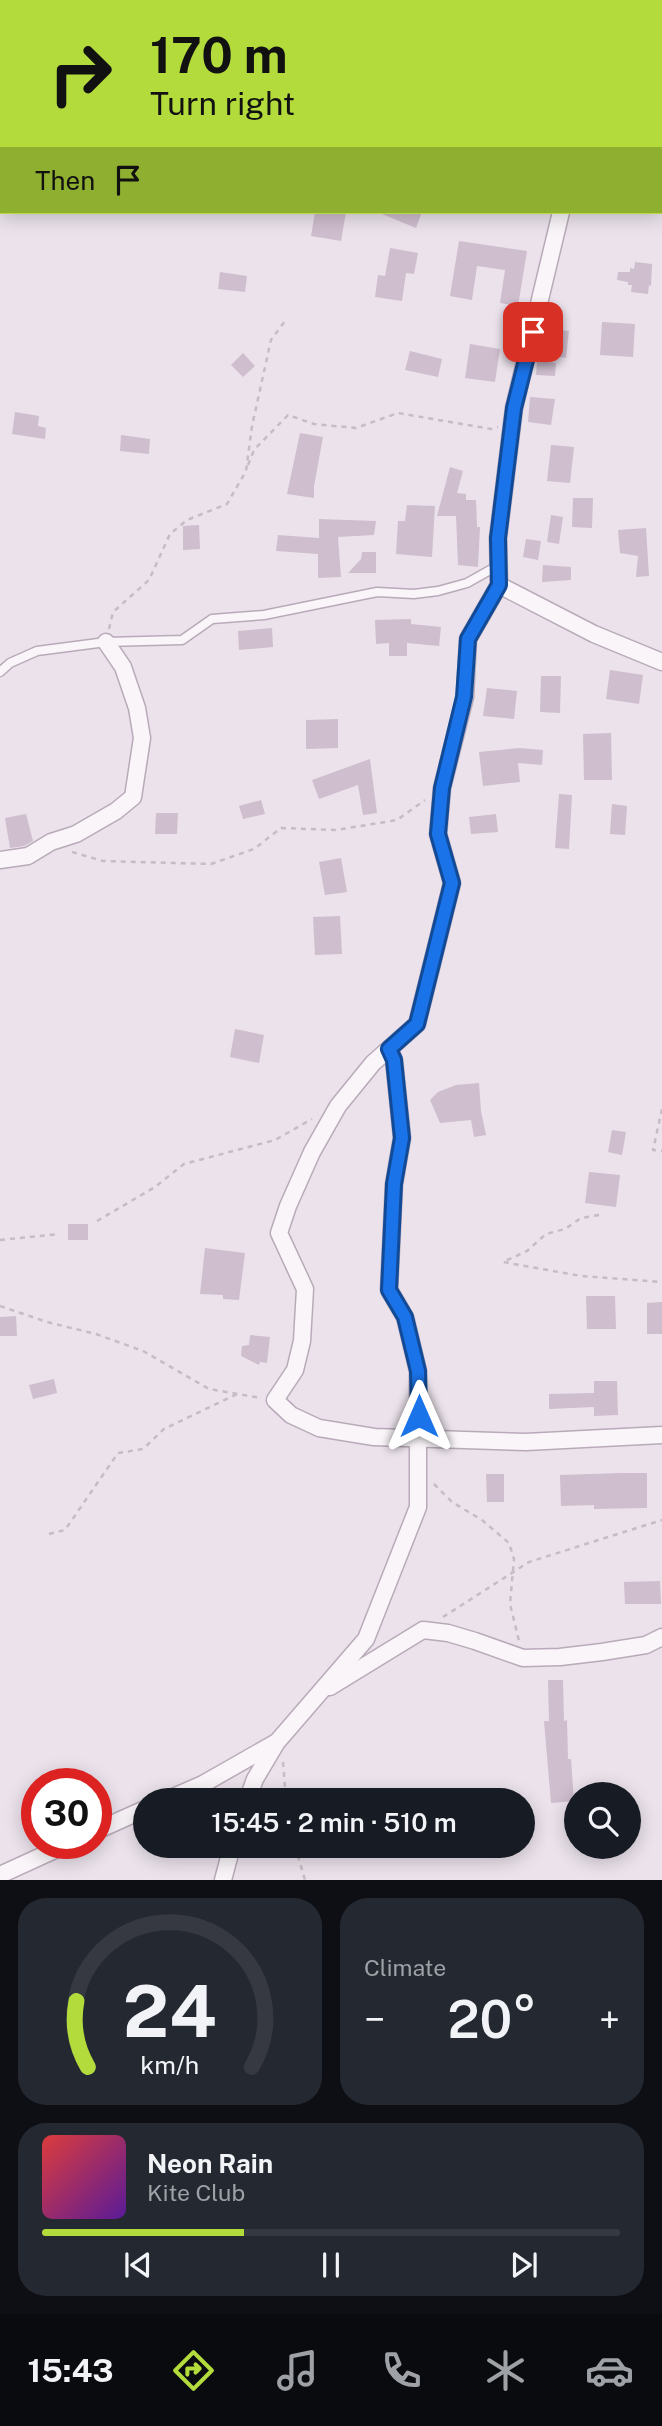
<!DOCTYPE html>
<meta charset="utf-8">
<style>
:root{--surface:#171b24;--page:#242831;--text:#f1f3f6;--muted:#9ea1a6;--line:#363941;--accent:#b3db3c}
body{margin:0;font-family:"Public Sans",sans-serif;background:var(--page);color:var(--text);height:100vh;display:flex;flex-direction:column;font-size:26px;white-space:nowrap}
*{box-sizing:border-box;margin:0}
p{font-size:23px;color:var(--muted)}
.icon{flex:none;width:38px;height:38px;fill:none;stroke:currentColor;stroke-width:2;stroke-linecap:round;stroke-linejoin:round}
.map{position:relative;height:1880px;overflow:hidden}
.drawer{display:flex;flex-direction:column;gap:18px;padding:18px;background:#0d0f14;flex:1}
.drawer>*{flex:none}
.hud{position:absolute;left:0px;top:0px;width:663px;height:214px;box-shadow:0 4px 18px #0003;background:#b3db3c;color:#111;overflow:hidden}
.fabs{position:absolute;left:564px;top:1782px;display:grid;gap:14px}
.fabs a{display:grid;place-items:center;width:77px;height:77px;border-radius:50%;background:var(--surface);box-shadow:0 4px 18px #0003;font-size:35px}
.speed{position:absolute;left:21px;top:1768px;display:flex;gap:14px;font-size:35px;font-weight:700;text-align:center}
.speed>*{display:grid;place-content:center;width:91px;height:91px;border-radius:50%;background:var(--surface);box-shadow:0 4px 18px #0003;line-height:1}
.speed .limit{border:10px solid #d22;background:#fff;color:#111}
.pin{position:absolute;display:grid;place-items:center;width:60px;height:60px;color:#fff;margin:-30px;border-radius:14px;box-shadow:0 4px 10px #0006}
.me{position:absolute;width:77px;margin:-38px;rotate:0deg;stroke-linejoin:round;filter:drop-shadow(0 0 5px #0008)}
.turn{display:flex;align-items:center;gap:24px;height:147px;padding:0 35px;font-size:32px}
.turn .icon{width:91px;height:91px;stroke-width:2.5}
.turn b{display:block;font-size:49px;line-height:60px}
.then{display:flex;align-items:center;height:66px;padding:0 35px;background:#0003;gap:14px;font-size:26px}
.big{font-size:52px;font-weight:600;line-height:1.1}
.drawer .card{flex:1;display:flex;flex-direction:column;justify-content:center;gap:10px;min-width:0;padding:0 24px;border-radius:28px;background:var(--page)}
.drawer .dial{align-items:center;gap:0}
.dial svg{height:182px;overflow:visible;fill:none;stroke:var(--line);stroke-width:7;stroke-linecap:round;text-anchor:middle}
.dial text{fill:var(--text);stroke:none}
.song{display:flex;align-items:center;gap:21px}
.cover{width:84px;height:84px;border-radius:10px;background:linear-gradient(135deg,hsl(0 70% 55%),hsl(270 70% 35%))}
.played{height:7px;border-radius:4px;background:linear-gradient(90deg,var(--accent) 35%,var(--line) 35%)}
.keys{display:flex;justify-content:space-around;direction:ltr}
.heat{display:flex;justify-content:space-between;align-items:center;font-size:38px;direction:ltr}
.drawer .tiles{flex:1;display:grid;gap:18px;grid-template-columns:1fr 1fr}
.card:last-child{grid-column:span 2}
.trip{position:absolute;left:133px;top:1788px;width:402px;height:70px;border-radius:35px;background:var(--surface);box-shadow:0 4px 18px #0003;font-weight:600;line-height:70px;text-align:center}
.tab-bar{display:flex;height:112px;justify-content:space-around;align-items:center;background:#090b0e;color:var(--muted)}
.tab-bar .icon{width:49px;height:49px}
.tab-bar .on{color:var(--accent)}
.tab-bar b{font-size:32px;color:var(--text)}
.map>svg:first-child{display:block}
.building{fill:#cfbece}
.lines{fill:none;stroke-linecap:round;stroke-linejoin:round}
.lane-casing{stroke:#b9aab9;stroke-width:11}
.street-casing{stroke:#b9aab9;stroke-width:19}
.path{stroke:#c7bcc6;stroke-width:2.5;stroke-dasharray:5 5;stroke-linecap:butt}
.lane{stroke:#f9f5f9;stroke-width:8}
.street{stroke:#f9f5f9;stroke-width:16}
.secondary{stroke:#fff;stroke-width:23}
.route-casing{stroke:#114b97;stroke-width:18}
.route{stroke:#1a73e8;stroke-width:12}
</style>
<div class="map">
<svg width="662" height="1880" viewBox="0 0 662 1880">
<rect width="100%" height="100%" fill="#ebe2eb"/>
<g class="building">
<polygon points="315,212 346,212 341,241 311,236"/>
<polygon points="377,212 422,212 416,228"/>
<polygon points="459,241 527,251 518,306 500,303 505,270 477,266 472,300 450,296"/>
<polygon points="390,248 418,253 414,274 406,273 402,301 375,297 378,275 385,276"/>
<polygon points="635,262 652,264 651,286 649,285 648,294 631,292 632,285 628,285 628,282 617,280 618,272 630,272 630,268 634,269"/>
<polygon points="220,272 247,276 245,292 218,289"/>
<polygon points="602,322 635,324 633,357 600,355"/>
<polygon points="549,329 569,331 566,358 547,355"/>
<polygon points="470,344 500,349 495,382 465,378"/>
<polygon points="410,351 442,359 438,377 405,370"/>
<polygon points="243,353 255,366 243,377 231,365"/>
<polygon points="537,361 556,363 555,376 536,375"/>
<polygon points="530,397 555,399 551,425 528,422"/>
<polygon points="15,412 39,416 38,426 46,428 45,439 12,434"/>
<polygon points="300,433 323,437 314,486 314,498 287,494"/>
<polygon points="121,435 150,439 149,454 120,451"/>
<polygon points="551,445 574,447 570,483 547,481"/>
<polygon points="450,467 463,471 457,493 466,494 466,500 476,500 477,527 480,527 478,567 458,565 456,516 437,516"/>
<polygon points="573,498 593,498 592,528 572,527"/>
<polygon points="407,505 435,506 432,557 396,554 398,521 405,521"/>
<polygon points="551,515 563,517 559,544 547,542"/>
<polygon points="319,519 376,521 374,535 338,537 341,577 318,578 318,554 276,551 278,535 319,538"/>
<polygon points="199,525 200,549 183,550 183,526"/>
<polygon points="646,528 649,576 636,577 638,556 620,553 618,530"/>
<polygon points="526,539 541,541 538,560 523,557"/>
<polygon points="362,552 376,552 376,573 348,573 361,559"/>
<polygon points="543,565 571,567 571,580 542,582"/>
<polygon points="411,619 411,624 441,627 439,646 407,643 407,656 389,656 389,643 376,644 375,620"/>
<polygon points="272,628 273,647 239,650 238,631"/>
<polygon points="610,670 643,675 639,704 606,699"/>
<polygon points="541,676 561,676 560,713 540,712"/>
<polygon points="487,688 517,691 514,719 483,716"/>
<polygon points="338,719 338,748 306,749 306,720"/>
<polygon points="611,733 612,780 584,780 583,734"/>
<polygon points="519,748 543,750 542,765 518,763 520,782 483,786 479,752"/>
<polygon points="370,759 377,813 363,815 358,785 319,799 312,780"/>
<polygon points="559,794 572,795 569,849 555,848"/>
<polygon points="261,800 265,814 243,819 239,806"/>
<polygon points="612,804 627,806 625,835 610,834"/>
<polygon points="156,813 178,813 177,834 155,834"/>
<polygon points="26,814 33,841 24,846 10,848 5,818"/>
<polygon points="496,814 498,832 471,834 469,817"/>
<polygon points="341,858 347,892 325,895 319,862"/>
<polygon points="340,916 342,954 315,955 313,917"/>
<polygon points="235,1029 264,1035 259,1063 230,1057"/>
<polygon points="479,1083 481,1111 486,1135 474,1137 471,1120 440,1123 430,1100 438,1092 456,1085"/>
<polygon points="612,1130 626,1132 622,1155 608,1152"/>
<polygon points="589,1172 620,1175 616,1207 585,1203"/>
<rect x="68" y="1224" width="20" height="16"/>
<polygon points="205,1248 245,1253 239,1300 223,1299 223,1295 200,1294"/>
<polygon points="586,1296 615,1296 616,1329 587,1329"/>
<polygon points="662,1302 662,1334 647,1334 647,1303"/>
<polygon points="16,1316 17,1336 0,1336 0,1317"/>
<polygon points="250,1335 270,1337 267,1363 260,1362 259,1365 241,1356 242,1346 249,1345"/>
<polygon points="54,1379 57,1393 33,1399 29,1385"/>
<polygon points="594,1381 617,1381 618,1415 594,1416 594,1407 549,1409 549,1394 594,1393"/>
<polygon points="622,1473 647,1473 647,1508 594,1509 594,1505 561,1506 560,1475"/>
<polygon points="486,1474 504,1474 504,1502 487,1502"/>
<polygon points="660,1581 661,1604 625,1604 624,1582"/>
<polygon points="548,1680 563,1680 564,1721 567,1720 568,1759 571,1759 574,1801 551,1803 544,1721 549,1721"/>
</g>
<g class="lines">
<g class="lane-casing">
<polyline id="lane" points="0,672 10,663 37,651 106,642 182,640 212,619 264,615 377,592 414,594 438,591 467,583 499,565"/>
</g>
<g class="street-casing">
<g id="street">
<polyline points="561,212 514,408 498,538 499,585 594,634 662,662"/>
<polyline points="499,585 468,639 465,697 442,788 438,834 452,883 417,1024 373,1063 338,1106 312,1152 288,1206 279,1233 305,1289 302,1341 295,1370 275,1400 291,1415 319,1428 374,1437 526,1442 662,1435"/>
<polyline points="0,860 28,856 51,842 76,834 116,811 133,797 142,738 137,708 123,667 106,642"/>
<polyline points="330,1687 423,1630 448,1633 475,1641 523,1658 560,1657 602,1652 646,1645 662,1637"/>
<polyline points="164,1801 203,1784 275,1743"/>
<polyline points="247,1801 255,1779 277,1742 366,1639 418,1507 418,1371 405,1317 389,1290 394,1184 402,1138 394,1060 389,1049"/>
<polyline points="96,1831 145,1809"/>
<polyline points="0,1875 70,1843"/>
<polyline points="223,1880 232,1846"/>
</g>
</g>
<g class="path">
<polyline points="248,465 254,450 288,415 314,424 356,428 398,413 491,429 498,427"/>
<polyline points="109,629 113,612 149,580 170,534 187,520 227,504 246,471 252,426 271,340 285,321"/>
<polyline points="72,852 103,861 211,864 254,849 281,828 336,830 397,820 425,800"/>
<polyline points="662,1109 653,1150 662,1151"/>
<polyline points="599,1215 581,1218 565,1229 546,1234 527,1251 503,1262 581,1276 662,1282"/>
<polyline points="97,1221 155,1187 184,1164 275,1140 312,1119"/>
<polyline points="0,1240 59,1234"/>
<polyline points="0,1306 47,1322 96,1334 143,1351 209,1389 261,1398"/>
<polyline points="434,1484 452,1502 482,1520 509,1543 514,1559 510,1604 519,1641"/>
<polyline points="49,1534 65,1530 118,1453 143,1449 164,1429 237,1394"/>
<polyline points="443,1617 529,1562 662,1520"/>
<polyline points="283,1762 286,1801"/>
<polyline points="295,1846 305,1880"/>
</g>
<use href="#lane" class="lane"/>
<use href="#street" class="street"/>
<polyline class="secondary" points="333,0 338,2"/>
</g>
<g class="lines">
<g class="route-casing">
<polyline id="route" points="419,1416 418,1371 405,1317 389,1290 394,1184 402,1138 394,1060 389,1049 417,1024 452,883 438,834 442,788 464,697 468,639 499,585 498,538 514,408 533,332"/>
</g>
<use href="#route" class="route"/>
</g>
</svg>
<div class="fabs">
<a><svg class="icon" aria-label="search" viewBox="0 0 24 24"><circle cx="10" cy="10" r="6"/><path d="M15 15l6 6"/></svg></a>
</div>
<div class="speed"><div class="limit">30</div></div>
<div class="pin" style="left:533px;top:332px;background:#d93025"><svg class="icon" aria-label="arrive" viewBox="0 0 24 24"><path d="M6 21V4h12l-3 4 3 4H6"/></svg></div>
<svg class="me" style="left:419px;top:1416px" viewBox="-20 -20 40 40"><path d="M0-17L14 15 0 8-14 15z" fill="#1a73e8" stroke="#fff" stroke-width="4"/></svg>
<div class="trip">15:45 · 2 min · 510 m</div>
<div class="hud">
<div class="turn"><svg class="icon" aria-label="right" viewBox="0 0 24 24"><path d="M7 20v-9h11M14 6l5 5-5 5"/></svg><div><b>170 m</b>Turn right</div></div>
<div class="then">Then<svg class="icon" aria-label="arrive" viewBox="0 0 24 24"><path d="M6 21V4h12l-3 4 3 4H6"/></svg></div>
</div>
</div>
<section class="drawer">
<div class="tiles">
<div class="card dial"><svg viewBox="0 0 100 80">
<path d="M14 69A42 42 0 1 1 86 69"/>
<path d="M14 69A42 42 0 0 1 9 40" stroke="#b3db3c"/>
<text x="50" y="56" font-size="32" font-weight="700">24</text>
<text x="50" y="72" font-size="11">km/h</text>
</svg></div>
<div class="card"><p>Climate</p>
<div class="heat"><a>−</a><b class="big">20°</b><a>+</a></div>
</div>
<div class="card">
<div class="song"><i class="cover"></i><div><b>Neon Rain</b><p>Kite Club</p></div></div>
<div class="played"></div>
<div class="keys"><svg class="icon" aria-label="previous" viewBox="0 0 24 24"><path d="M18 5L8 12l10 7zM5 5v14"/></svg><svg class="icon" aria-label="pause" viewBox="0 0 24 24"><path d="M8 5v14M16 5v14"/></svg><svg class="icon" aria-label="next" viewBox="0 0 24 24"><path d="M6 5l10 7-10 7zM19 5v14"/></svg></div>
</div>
</div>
</section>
<nav class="tab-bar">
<b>15:43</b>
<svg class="icon on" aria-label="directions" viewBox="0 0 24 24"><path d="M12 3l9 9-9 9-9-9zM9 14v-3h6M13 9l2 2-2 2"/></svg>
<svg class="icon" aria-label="music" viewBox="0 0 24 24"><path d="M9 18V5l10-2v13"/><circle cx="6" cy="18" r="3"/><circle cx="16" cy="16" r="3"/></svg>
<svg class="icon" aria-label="phone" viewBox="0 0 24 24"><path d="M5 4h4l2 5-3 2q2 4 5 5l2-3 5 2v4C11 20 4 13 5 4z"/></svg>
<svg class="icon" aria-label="climate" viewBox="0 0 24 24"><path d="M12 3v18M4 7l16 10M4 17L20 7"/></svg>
<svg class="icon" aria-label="car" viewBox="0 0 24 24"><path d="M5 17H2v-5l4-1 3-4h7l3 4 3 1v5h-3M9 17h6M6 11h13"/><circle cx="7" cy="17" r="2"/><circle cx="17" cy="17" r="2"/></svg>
</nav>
